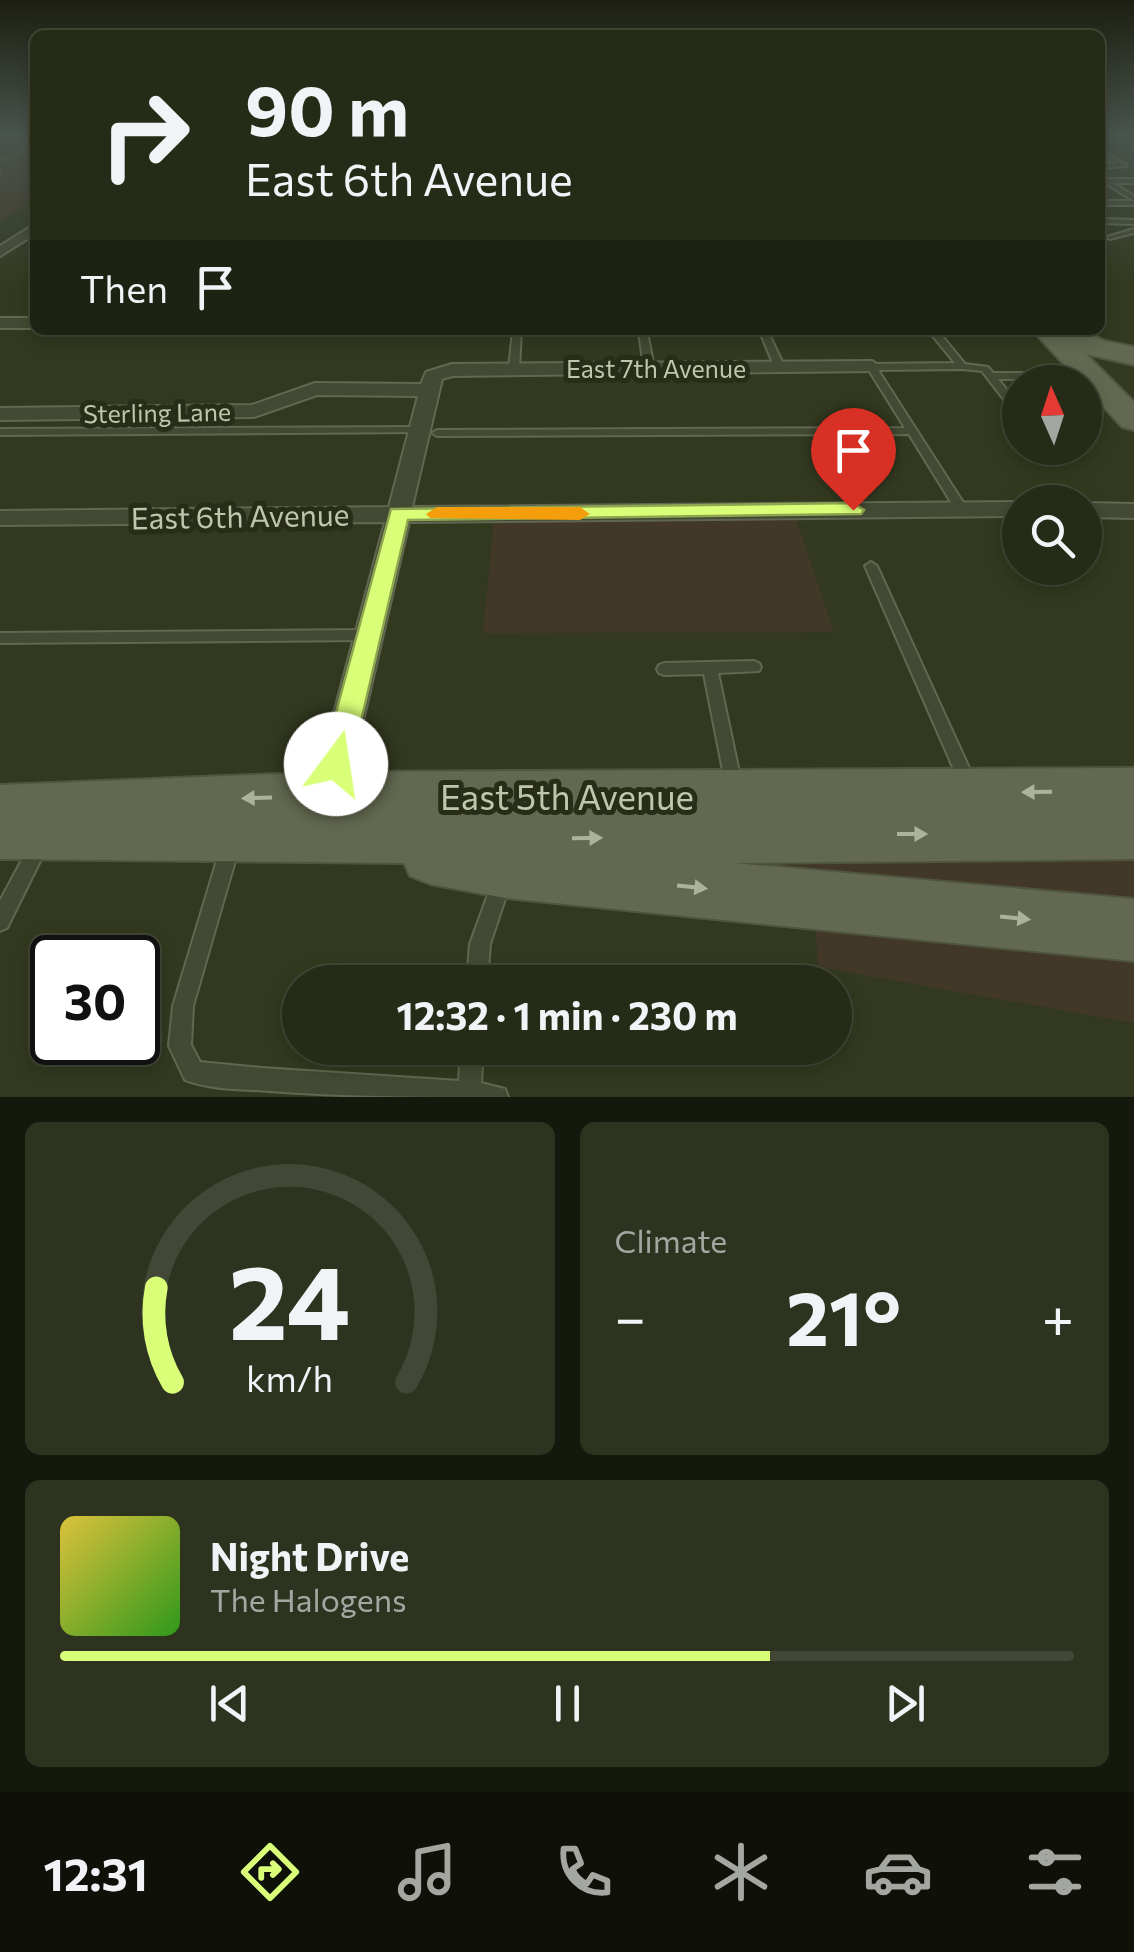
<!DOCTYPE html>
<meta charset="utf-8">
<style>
:root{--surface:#262b17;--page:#2e3320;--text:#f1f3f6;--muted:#a4a7a1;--line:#424736;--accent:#d9ff79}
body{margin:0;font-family:Commissioner,sans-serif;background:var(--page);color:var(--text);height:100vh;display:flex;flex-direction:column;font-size:38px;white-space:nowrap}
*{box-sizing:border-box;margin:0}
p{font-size:32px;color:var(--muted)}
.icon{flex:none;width:55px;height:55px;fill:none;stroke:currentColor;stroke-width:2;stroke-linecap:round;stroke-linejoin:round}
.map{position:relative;height:1097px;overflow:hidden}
.sheet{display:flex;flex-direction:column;gap:25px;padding:25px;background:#15180d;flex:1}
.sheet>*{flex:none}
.top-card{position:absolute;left:30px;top:30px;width:1075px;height:305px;border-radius:15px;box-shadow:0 5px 15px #0003,0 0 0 2px var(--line);background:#262b17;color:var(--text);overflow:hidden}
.needle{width:65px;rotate:357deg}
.fabs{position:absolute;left:1002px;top:365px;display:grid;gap:20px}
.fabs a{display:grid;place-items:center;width:100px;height:100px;border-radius:50%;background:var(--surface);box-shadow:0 5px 15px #0003,0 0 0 2px var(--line);font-size:50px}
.speed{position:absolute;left:30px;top:935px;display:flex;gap:20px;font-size:50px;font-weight:700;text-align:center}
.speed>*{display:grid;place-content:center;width:130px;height:130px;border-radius:50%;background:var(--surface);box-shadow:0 5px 15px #0003,0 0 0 2px var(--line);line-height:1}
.speed .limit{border:5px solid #111;border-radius:15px;background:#fff;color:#111}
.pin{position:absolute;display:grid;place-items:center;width:85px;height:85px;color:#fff;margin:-102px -42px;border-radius:50% 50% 50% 0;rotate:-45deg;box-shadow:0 0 10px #0007}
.pin .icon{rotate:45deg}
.me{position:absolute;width:110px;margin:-55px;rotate:14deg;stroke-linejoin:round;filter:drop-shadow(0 0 8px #0008)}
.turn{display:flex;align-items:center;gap:35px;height:210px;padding:0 50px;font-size:45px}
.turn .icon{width:130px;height:130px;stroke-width:2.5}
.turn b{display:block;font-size:70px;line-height:85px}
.then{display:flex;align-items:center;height:95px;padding:0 50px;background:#0003;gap:20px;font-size:38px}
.big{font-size:75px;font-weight:700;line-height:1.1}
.sheet .card{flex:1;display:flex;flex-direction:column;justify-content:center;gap:15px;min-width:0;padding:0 35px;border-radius:15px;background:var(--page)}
.sheet .dial{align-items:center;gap:0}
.dial svg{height:260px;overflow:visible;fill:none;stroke:var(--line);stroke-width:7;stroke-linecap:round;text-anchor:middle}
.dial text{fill:var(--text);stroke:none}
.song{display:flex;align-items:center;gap:30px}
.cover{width:120px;height:120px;border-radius:15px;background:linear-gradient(135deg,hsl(50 70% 55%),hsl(110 70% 35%))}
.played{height:10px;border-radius:5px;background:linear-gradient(90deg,var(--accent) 70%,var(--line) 70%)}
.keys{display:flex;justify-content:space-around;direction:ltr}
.heat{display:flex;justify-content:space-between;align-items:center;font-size:55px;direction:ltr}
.sheet .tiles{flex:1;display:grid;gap:25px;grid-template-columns:1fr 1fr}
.card:last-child{grid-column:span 2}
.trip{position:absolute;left:282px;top:965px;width:570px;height:100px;border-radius:50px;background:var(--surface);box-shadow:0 5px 15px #0003,0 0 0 2px var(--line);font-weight:700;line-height:100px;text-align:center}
.tab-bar{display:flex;height:160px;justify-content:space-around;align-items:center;background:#0f1109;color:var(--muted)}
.tab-bar .icon{width:70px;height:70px}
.tab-bar .current{color:var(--accent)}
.tab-bar b{font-size:45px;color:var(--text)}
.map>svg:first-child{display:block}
.green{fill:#423827}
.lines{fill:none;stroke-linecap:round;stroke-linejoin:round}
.stream{stroke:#495427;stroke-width:4}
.lane-casing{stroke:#616750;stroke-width:4}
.street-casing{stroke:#616750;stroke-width:4}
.primary-casing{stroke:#4f553f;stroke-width:4}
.lane{fill:#434932;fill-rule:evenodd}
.street{fill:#434932;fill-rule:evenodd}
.primary{fill:#636950;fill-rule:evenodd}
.oneway{fill:#adb39a}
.route{fill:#d9ff79;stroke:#8da64f;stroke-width:2.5}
.slow{fill:#f59e0b}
.labels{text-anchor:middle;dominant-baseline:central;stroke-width:10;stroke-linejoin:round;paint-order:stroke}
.far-street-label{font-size:25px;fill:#bfc6ac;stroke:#282d18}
.street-label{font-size:30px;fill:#bfc6ac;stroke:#282d18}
.near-street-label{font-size:35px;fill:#bfc6ac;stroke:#282d18}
</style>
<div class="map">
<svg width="1134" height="1097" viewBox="0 0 1134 1097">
<rect width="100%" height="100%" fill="#32391f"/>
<g class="green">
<polygon points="0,134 35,134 35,199 0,221"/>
<polygon points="795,515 834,632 483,633 494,518"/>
<polygon points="1134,855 1134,903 683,862"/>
<polygon points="815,915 1134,948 1134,1023 818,967"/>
</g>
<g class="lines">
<g class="stream">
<polyline points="0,161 35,145"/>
<polyline points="0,170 0,175"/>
</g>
<g class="lane-casing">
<g id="lane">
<polygon points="1106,154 1126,165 1127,166 1100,168 1100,164 1117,164 1104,157"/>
<polygon points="1106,179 1134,179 1134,183 1113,183 1134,196 1134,201 1104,182"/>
<rect x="1100" y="201" width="34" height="4"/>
<polygon points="1100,219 1134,220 1134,224 1100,223"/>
<polygon points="1134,229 1134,233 1110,239 1107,237"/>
<polygon points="513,330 521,330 519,369 514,372 509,369"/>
<polygon points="641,330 647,332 654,368 649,371 644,368 639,332"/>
<polygon points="761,330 768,332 785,368 783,370 780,371 775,368 760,332"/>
<polygon points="928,330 937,330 965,364 988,367 993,373 1034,373 1047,382 1037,382 1032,379 998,379 1020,406 1020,416 1016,415 982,371 962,369 878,370 966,507 960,511 954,507 909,434 437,436 432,433 437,430 905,428 867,367 872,364 955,363"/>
<polygon points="420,427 425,430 424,432 0,435 0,429"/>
<polygon points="871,562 877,566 975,781 973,786 967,788 961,786 959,781 865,566"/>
<polygon points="367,630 372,631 374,635 372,639 367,640 0,643 0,633"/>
<polygon points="754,661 759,663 761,667 759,671 718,673 742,786 740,791 734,793 728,791 726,786 704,674 664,675 659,673 657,669 659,665 664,663"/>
<polygon points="38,839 44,841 47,847 7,928 0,931 0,901 32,841"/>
<path d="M230,839L236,841L239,847L193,1006L191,1045L200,1062L262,1068L459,1081L461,1048H483L481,1083L505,1089L508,1097C428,1097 349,1097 269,1091C243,1089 210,1090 185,1080L169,1046L173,1006L221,847L224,841Z"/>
<polygon points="501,875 508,878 510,884 490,944 487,982 467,982 470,944 494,878"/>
</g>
</g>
<g class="street-casing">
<g id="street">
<polygon points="35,224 35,234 0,256 0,246"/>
<rect x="0" y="318" width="35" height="10"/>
<polygon points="872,361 881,367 879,371 453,376 442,379 412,507 1020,502 1020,516 409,522 344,803 339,814 327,818 315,814 310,803 385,522 0,525 0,511 389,507 418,396 317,395 254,417 0,420 0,408 252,405 315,383 421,384 426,372 452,364"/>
<polygon points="1085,503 1134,504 1134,518 1085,517"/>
</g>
</g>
<g class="primary-casing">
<g id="primary">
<polygon points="1032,330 1083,330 1105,341 1134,347 1134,365 1086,354 1134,402 1134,430 1122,427"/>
<polygon points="1134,768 1134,859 734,863 1134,899 1134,961 505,898 430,884 410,876 404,863 0,859 0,785 328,772"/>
</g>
</g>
<use href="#lane" class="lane"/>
<use href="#street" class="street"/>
<use href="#primary" class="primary"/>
</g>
<defs><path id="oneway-solid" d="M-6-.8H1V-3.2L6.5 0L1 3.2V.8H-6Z" transform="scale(2.5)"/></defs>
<g class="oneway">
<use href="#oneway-solid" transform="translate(1037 792) rotate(179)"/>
<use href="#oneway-solid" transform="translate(257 798) rotate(178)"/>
<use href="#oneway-solid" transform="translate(912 834)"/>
<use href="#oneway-solid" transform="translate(587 838) rotate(-1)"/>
<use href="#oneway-solid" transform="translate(692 887) rotate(6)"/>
<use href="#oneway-solid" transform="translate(1015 918) rotate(6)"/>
</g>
<linearGradient id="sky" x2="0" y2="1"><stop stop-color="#1c1f11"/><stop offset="0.47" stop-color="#49544d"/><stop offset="1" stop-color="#49544d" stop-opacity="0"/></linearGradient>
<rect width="1134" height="287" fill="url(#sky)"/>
<polygon class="route" points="853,503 864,510 861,514 408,520 351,764 347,772 336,776 326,772 322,764 391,509"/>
<polygon class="slow" points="437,507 580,507 590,514 580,520 430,518 426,514"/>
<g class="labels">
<g class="far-street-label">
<text x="656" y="368">East 7th Avenue</text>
<text transform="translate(157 412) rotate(-1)">Sterling Lane</text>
</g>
<g class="street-label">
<text transform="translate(240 515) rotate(-1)">East 6th Avenue</text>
</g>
<g class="near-street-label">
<text x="567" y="795">East 5th Avenue</text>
</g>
</g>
</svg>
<div class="fabs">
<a><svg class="needle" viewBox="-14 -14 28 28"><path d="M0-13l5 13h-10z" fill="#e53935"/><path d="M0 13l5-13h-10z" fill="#a4a7a1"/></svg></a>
<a><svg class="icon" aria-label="search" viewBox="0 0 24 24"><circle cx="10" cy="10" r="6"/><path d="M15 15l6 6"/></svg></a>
</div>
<div class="speed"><div class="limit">30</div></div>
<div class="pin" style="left:853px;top:510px;background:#d93025"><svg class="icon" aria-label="arrive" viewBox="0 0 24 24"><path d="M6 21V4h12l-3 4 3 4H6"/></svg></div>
<svg class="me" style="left:336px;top:764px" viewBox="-20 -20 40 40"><circle r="19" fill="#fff"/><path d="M0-13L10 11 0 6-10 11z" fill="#d9ff79"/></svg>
<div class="trip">12:32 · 1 min · 230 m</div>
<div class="top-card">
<div class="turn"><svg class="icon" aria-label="right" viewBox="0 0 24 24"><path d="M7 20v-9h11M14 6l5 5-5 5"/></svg><div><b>90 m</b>East 6th Avenue</div></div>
<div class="then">Then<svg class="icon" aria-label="arrive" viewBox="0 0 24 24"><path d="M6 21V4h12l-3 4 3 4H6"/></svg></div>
</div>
</div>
<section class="sheet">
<div class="tiles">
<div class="card dial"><svg viewBox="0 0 100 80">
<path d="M14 69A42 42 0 1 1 86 69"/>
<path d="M14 69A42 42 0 0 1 9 40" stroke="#d9ff79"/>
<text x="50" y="56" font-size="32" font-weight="700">24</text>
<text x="50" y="72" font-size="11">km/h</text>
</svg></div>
<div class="card"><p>Climate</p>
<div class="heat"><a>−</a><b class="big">21°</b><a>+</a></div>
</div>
<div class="card">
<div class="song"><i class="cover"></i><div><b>Night Drive</b><p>The Halogens</p></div></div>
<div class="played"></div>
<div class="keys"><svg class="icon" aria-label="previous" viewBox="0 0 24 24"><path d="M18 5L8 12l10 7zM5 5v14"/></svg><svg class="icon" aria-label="pause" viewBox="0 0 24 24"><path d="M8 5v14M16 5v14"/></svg><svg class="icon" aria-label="next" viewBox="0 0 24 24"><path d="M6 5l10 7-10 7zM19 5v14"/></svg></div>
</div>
</div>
</section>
<nav class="tab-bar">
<b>12:31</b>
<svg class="icon current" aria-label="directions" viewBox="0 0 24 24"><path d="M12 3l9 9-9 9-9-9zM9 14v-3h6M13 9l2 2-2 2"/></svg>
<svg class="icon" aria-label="music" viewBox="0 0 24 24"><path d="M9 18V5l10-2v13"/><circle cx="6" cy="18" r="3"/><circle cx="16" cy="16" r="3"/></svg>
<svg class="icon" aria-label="phone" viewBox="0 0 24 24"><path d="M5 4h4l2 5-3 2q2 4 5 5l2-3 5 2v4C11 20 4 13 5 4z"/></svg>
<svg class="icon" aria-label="climate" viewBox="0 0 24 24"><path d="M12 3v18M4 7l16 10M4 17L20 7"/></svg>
<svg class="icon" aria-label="car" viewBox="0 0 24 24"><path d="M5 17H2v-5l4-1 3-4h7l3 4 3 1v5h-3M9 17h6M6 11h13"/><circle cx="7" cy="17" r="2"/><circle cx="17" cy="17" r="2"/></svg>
<svg class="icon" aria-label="filters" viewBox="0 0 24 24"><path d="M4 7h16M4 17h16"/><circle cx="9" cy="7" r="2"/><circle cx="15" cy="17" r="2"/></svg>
</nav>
